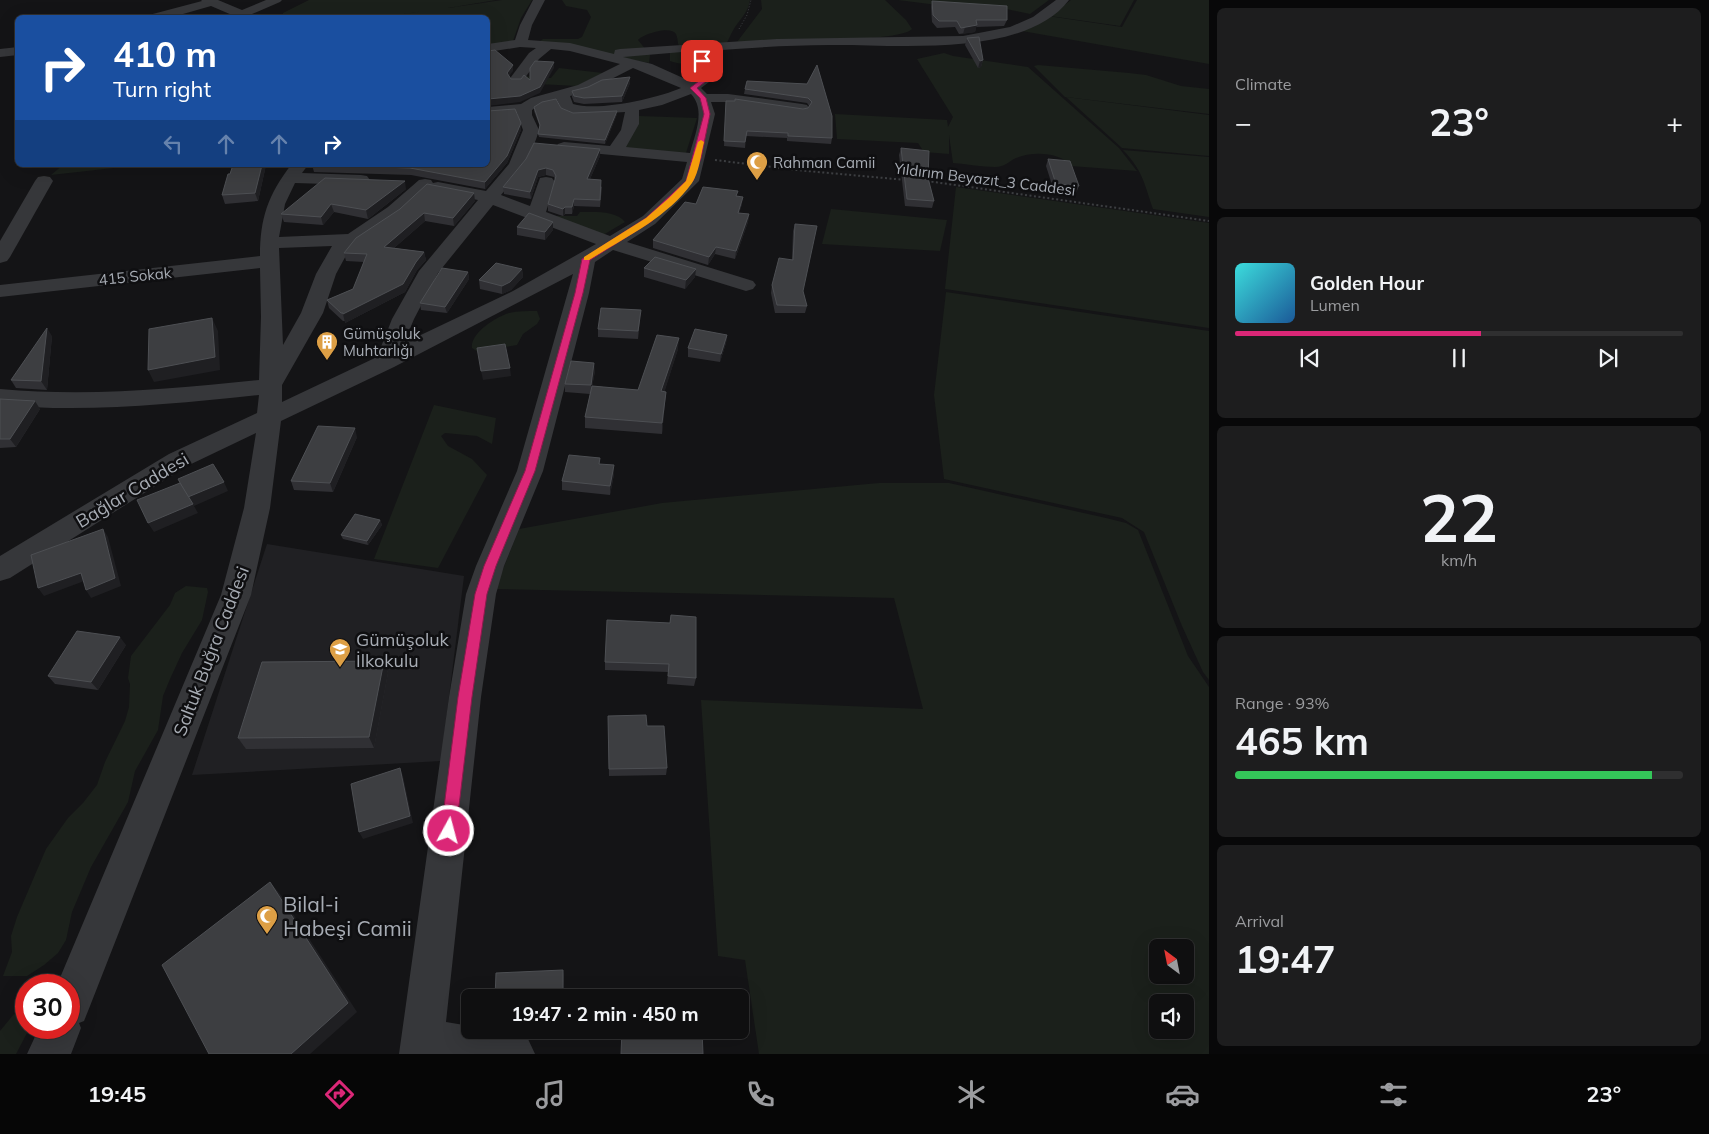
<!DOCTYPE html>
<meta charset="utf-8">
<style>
:root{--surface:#0f0f10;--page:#1d1d1e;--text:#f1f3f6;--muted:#9b9c9f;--line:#2f2f30;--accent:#db2777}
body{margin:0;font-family:Mulish,sans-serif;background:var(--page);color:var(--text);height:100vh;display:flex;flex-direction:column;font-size:19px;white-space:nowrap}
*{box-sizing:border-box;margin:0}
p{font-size:16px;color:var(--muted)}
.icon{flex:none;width:28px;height:28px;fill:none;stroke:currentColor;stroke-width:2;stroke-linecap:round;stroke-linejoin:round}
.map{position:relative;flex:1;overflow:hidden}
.panel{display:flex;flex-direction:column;gap:8px;padding:8px;background:#080809;width:500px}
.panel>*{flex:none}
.hud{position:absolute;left:15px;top:15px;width:475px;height:152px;border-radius:8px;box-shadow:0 5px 20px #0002,0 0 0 1px var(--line);background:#1a4fa0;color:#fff;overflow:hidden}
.needle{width:32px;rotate:328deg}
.controls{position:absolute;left:1149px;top:939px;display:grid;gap:10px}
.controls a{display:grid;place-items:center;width:45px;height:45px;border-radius:8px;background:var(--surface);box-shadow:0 5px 20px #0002,0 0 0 1px var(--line);font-size:25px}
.speed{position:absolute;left:15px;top:974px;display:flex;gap:10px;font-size:25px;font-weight:700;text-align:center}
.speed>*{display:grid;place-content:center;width:65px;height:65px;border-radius:50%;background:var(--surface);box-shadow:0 5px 20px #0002,0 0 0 1px var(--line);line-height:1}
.speed .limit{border:8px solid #d22;background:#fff;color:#111}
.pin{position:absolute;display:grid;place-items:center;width:42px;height:42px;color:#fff;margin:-21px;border-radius:10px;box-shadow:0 2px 8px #0006}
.me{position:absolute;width:55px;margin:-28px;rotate:7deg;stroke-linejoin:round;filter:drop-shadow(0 0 4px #0008)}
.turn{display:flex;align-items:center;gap:18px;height:105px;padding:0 15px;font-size:22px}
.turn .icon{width:65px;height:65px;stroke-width:2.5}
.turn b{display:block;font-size:35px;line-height:42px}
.lanes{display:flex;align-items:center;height:48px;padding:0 15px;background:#0003;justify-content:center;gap:25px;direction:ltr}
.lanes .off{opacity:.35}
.big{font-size:38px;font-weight:700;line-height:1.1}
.panel .tile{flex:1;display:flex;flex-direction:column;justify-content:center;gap:8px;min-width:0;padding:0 18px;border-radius:8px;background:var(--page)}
.panel .dial{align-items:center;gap:0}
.dial b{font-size:65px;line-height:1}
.song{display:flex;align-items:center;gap:15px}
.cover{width:60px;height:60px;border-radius:8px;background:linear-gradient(135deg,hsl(180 70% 55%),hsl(210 70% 35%))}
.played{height:5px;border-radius:2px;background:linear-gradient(90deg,var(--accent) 55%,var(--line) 55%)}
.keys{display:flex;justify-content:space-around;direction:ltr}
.heat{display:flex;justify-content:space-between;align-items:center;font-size:28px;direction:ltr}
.charge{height:8px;border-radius:4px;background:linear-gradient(90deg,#34c759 93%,var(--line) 0)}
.trip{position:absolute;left:461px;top:989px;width:288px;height:50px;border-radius:8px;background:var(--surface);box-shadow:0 5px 20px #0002,0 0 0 1px var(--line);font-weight:700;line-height:50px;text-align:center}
.tab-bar{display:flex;height:80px;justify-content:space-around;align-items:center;background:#060606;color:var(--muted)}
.tab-bar .icon{width:35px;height:35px}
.tab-bar .on{color:var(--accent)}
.tab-bar b{font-size:22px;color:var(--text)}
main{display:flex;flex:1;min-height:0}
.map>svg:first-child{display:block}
.built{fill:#202023}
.green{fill:#1b201b;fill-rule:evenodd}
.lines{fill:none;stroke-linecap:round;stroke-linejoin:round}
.path-far1{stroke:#3c3e41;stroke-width:1;stroke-dasharray:1 2;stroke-linecap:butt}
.path{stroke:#3c3e41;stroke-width:2;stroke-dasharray:2 2.5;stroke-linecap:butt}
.minor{fill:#36373a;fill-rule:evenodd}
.wall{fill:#303034}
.shaded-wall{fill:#1f1f22}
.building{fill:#3d3e41;stroke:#4d4f53}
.route{fill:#db2777;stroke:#8e194d}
.slow{fill:#f59e0b}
.labels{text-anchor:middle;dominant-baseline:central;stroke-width:5;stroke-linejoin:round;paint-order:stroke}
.far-poi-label{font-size:15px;fill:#a7acb4;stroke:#0f0f11;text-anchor:start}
.far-street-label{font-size:15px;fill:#a7acb4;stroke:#0f0f11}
.street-label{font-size:18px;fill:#a7acb4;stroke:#0f0f11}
.poi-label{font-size:18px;fill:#a7acb4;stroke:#0f0f11;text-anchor:start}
.near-poi-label{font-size:21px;fill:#a7acb4;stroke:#0f0f11;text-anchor:start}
</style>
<main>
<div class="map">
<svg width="1209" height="1054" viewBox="0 0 1209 1054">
<rect width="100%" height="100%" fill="#141416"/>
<polygon class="built" points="267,544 464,576 441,761 192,775"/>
<g class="green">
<polygon points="309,0 496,0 448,8 502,0 532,0 521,18 513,41 488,46 488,18 382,17 425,11 376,18 283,18 283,13"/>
<path d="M562,0H750C748,12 742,17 735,27C730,35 726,47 719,54C707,64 685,67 670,61V52L679,46C677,42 678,38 676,34C671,25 643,34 638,40L650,55L649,63L539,42L543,39H578L582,37L591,17L587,10L566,6Z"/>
<path d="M761,0H885L906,20L912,29C900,43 763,41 737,42L762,9Z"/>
<polygon points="898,0 1049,0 1030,14 987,5 945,6"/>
<polygon points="1071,0 1134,0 1120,26 1050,16"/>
<polygon points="1137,0 1209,0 1209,64 1022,31 1033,27 1048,16 1122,27"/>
<path d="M944,53L953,56L1028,67L1119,148L1137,171L1071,166C1060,152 1033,151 1016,158C1009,161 1005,167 995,167C982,167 967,164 953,163L949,135V154L924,152L918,143L837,139L835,114L947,120L948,127L953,117L917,59Z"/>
<polygon points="1038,65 1129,73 1146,75 1181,86 1209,89 1209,114 1065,97 1034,66"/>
<polygon points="559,68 603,73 577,86 518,83 523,76 551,78"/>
<polygon points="1066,97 1209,115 1209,156 1122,148"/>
<polygon points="639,116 697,118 686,153 624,149"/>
<path d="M1123,150L1209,157V217L1153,209C1144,183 1143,171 1123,150Z"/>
<polygon points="63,165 140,165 51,175"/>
<polygon points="956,187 1209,223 1209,328 945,289"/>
<polygon points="831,209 947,220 940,251 822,244"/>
<path d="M580,212C594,212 616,210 625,222L603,235L553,216H577Z"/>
<polygon points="946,292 1209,331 1209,680 1203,672 1182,626 1144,532 1122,518 944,479 934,395"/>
<path d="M537,311L540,319L537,324L523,334L517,345L478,352L472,348C470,333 496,317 509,313C518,311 528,311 537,311Z"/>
<polygon points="434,405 496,418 492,444 477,436 445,433 441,436 448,446 472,459 487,475 438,568 374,559"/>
<path d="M879,483H949L1106,518L1126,523L1138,530L1188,656L1209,687V1054H759L745,960L718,956L701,700L923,709L894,598L495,589L519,529L662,503ZM1158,948H1185V975H1158ZM1158,1002H1185V1030H1158Z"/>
<polygon points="186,586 207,588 208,592 202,620 182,653 170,679 163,696 158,730 135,771 128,802 91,867 72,912 66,940 58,953 44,965 27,976 3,976 12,952 11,936 17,917 46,849 68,818 83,803 97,785 105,762 125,721 129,707 130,684 128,678 131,656 170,605 175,593"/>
<polygon points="14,1014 26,1015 27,1033 16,1054 0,1054 0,1031"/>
</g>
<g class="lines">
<polyline class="path-far1" points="739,29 747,15 751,0"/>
<g class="path">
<polyline points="715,160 796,170 906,180"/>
<polyline points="927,181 1209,221"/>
</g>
<g class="minor">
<polygon points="201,0 218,0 242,10 266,0 282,0 280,2 252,14 257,18 239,18 211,6 169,18 147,18 149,15 202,1"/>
<path d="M533,0H545L532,25L528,40L570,43L614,54L615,50L620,49L777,39L963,36L1010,27L1033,17L1056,0H1069C1024,59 895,44 829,45C789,45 748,48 708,51L709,82L701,88L707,94H728L802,104L807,105L809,108L807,111L802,112L728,102H711L715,114L699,181L655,224L627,242L753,281L756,285L753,289L746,291L613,250L595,262L589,293L543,471L504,566L496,594L481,697L446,1022L470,1026V1030C491,1030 509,1031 528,1039L535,1054H399L449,697L466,594L476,566L517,471L573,274L394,367L281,421L270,508L251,595L90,1006L84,1021L79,1023L81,1028L71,1054H27L39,1028H69V985H57L221,595L244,508L256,433L187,466L10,578L0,581V556L169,454L257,413L259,395C172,404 87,413 0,405V389C87,397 173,389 259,380L261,317L260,268L0,297V285L260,256C260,218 268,195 291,165H308L302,173L361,175L367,176L370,180L367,184L361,185L295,183L285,204L279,237L348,234L388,207L419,180L425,179L431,180L433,183L438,182L486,191L509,164L523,130L517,113L488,116V107L521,104L531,98L578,85L620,64L570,51L551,49L539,59L521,83H511L509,80L511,77L529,53L536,48L520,47L488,52V44L515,40L520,25ZM694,51L695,80L692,82L652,64L623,57ZM633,68L681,88C658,98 598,112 573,104L570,96L588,91ZM691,94C706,110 695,134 690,153L626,147L639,124V110L662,105ZM557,100L562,110L574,115L625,112L621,130L610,146L564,142L558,144L556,147L558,150L687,162L682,179L643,216L610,236L546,212L555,182L552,178L546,177L540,178L530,206L501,195C519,173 531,158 539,130L532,115V110L541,104ZM430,188L438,192L478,200L419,271L392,319L377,357L282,402V385L323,313L336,274L349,250L400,215ZM493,205L596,244L513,291L404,343L414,319L438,273ZM332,246L316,274L301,313L283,345L279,248Z"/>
<polygon points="18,47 18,55 0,57 0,49"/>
<polygon points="44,176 50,177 53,181 10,257 7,261 0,263 0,241 35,181 38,177"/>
</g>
</g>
<g class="wall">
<polygon points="932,1 1007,20 1004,26 976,27 975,32 959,34 955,27 937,28 932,22 931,7"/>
<polygon points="967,38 983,60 981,67 978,68 965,45"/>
<polygon points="630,83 622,102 584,104 574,102 572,97 572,91"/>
<polygon points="807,84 832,138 831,144 787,141 787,138 746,136 745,148 724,146 726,101 803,109 808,108 809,106 807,103 744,94 745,89"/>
<polygon points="534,107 561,108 573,113 617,114 605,144 539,137 538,134 540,127 534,111"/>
<polygon points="521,123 521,130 507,163 485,189 411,175 314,172 312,165"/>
<polygon points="901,148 928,178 934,201 932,208 905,206 899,155"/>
<polygon points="600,149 600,156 590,179 602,187 600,207 574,206 572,214 565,214 563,216 548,211 548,204 555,180 554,177 546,175 538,177 531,199 504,194 503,187 526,159"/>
<polygon points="1048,159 1079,186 1076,193 1054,191 1046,166"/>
<polygon points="233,165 266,165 258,201 225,204 222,195"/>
<polygon points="406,189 368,219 334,212 323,225 284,222 281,214"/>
<polygon points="737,196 742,204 739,213 749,214 748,222 735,259 715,254 708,265 653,248 653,240 696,204"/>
<polygon points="475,201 454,226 425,221 394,248 424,252 426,260 417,270 405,292 345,323 345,321 343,321 329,308 327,300 353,289 364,262 346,261 344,253 400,209"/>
<polygon points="795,224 803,291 807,306 805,313 775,313 771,293 772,285 792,260 793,231"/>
<polygon points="517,227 553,230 545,240 517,235"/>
<polygon points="644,268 695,277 685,289 644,277"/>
<polygon points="522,269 523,277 511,290 502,294 480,289 479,280"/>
<polygon points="468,272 469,279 447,313 421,310 420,303"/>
<polygon points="640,319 638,339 598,337 598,329"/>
<polygon points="727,335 726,343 720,362 688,357 688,348"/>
<polygon points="52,336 47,390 16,388 11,380"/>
<polygon points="678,349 664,392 666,392 662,434 585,428 585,417 590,394 565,392 565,384 595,371 592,386 638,390"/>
<polygon points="0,399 40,409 16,447 0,448"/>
<polygon points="357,437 333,492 294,490 291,481"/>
<polygon points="600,464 614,474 610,495 562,490 562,481"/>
<polygon points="380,520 382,525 368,545 343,539 341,535"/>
<polygon points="671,615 696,678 694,686 667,684 668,672 605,670 605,662 670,623"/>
<polygon points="126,645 98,690 55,684 48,676"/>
<polygon points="384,661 388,673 374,748 246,749 238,738"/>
<polygon points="608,716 647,726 667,768 666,775 609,776"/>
</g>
<g class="shaded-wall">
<polygon points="977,25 975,32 963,34 965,27"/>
<polygon points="983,60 981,67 978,68 980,61"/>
<polygon points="554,62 554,68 540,93 520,102 488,106 488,99 520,96"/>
<polygon points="513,65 513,71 507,79 507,73"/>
<polygon points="630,77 630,83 622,102 622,96"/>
<polygon points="617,111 617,114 605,144 605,140"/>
<polygon points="521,123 521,130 507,163 485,189 485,182"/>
<polygon points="600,149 600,156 587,186 587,179"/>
<polygon points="262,165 266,165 258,201 255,193"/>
<polygon points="546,168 546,175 538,177 531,199 530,192 538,170"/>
<polygon points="405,181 406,189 368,219 366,210"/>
<polygon points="474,193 475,201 454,226 453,218"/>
<polygon points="743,197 742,204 737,220 738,213"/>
<polygon points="574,199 574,206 572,214 572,207"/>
<polygon points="331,204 334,212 323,225 321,217"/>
<polygon points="565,207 565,214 563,216 563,209"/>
<polygon points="424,213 425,221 386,255 384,247"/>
<polygon points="749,214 748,222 735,259 736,251"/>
<polygon points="553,222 553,230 545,240 545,232"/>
<polygon points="716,247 715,254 708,265 709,257"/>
<polygon points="424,252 426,260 417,270 405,292 345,323 343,314 416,262"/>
<polygon points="522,269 523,277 511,290 502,294 502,286"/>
<polygon points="696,269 695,277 685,289 686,280"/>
<polygon points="468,272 469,279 447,313 445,307"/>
<polygon points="212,318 218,331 220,370 154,382 148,370"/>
<polygon points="47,328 52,336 47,390 41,381"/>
<polygon points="727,335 726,343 720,362 721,354"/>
<polygon points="679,338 678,349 661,403 661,391"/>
<polygon points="594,363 595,371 591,394 591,385"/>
<polygon points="510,368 511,376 483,380 481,371"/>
<polygon points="666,392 665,403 662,434 662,423"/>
<polygon points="35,401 40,409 16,447 10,439"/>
<polygon points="355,428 357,437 333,492 330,483"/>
<polygon points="614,465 614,474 610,495 610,486"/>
<polygon points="224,482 228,491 194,506 198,513 154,532 148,523 188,497"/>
<polygon points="380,520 382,525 368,545 367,541"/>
<polygon points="103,529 108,537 121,586 91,598 86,590"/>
<polygon points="81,573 87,580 44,596 38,588"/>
<polygon points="120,637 126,645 98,690 91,682"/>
<polygon points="384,661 388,673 374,748 369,737"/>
<polygon points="400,768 403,776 413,823 363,839 359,832"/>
<polygon points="270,882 280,894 357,1012 310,1054 291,1054"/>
<polygon points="563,970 564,976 563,998"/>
</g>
<g class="building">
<polygon points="932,1 1007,6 1007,20 976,20 977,25 961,28 957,21 939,21 933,15"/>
<polygon points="979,37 983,60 980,61 967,38"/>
<polygon points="495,50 513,65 507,73 511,79 521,79 524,75 530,80 530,68 535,61 554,62 540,87 520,96 488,99 488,51"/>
<polygon points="817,65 832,116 832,138 788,136 788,133 747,131 745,142 724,141 726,101 735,101 735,99 803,109 808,108 812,102 808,98 745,89 747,81 807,84"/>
<polygon points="630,77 622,96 584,98 574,96 572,91 588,87 602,80"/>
<polygon points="556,99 561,108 573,113 617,111 605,140 538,134 540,125 534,107 542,102"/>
<polygon points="515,109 521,123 507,156 485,182 410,168 320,165 488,165 488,111"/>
<polygon points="534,143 600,149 587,179 601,180 600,200 574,199 572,207 565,207 563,209 548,204 556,176 553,170 546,168 538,170 530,192 503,187 526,159"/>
<polygon points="901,148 929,151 928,178 934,201 907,199"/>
<polygon points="1048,159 1070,161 1079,186 1056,184"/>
<polygon points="233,165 262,165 255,193 222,195 228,174 230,174"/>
<polygon points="325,178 405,181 366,210 331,204 321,217 281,214"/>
<polygon points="427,184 474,193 453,218 424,213 384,247 424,252 416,262 403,284 343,314 343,313 341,313 327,300 353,289 367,254 344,253 356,238 400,209"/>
<polygon points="703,187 738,191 736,196 743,197 738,213 749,214 736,251 716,247 709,257 653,240 685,202 696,204"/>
<polygon points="529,213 553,222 545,232 517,227"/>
<polygon points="795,224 817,226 803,291 807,306 777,305 772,285 779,258 793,260"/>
<polygon points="655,257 696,269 686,280 644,268"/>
<polygon points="496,263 522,269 510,282 502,286 479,280"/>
<polygon points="442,268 468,272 445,307 420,303"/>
<polygon points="601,308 641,310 638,331 598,329"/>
<polygon points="212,318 215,357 148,370 149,329"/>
<polygon points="47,328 41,381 11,380"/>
<polygon points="695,329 727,335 721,354 688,348"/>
<polygon points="657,335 679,338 661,391 666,392 662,423 585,417 592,386 638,390"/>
<polygon points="505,344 510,368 481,371 477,348"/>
<polygon points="571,361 594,363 591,385 565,384"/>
<polygon points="0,399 35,401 10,439 0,439"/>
<polygon points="318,426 355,428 330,483 291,481"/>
<polygon points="569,455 600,458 599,464 614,465 610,486 562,481"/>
<polygon points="213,464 224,482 188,497 178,479"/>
<polygon points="180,483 193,504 148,523 137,500"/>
<polygon points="355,514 380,520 367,541 341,535"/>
<polygon points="103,529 115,578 86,590 81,573 38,588 31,555"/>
<polygon points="671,615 696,617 696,678 668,676 669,664 605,662 607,620 670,623"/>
<polygon points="77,631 120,637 91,682 48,676"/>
<polygon points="384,661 369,737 238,738 262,662"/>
<polygon points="646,715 647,726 664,726 667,768 609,769 608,716"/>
<polygon points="400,768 410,816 359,832 351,784"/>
<polygon points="270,882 348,1003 291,1054 209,1054 162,965"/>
<polygon points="563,970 563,998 495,998 496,973"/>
<polygon points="622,1030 702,1030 703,1054 621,1054"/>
</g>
<polygon class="route" points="702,59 705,61 704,68 705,82 697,88 706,98 710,114 701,158 693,181 652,221 590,260 583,293 535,471 496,566 487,594 472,697 456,831 454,836 449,838 443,836 441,831 458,697 475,594 484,566 525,471 575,293 582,259 646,218 686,181 704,114 700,98 690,88 699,81 698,68 700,61"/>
<path class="slow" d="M701,140L704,142C701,154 699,173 692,183C667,218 624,238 589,260H584V257L646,218L669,198L686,181L698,142Z"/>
<defs>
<g id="mosque-pin" transform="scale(1.125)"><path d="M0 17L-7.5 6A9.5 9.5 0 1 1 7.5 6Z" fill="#dd9f45" stroke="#0f0f11"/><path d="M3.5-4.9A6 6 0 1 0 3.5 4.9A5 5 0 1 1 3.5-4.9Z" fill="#fff"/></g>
<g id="building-pin" transform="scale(1.125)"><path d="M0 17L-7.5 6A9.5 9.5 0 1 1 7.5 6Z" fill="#dd9f45" stroke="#0f0f11"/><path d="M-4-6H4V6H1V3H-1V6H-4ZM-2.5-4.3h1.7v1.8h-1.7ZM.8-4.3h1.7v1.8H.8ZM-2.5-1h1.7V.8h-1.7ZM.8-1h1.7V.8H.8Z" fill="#fff"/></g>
<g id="school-pin" transform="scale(1.125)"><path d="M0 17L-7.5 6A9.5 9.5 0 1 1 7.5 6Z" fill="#dd9f45" stroke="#0f0f11"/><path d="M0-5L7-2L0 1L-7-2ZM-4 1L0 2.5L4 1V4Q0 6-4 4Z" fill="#fff"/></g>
</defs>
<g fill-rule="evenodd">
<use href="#mosque-pin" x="757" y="162"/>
<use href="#building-pin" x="327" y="342"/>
<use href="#school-pin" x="340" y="649"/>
<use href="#mosque-pin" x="267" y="916"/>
</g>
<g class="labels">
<g class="far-poi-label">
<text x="773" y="162">Rahman Camii</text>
<text x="343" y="333">Gümüşoluk<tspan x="343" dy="17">Muhtarlığı</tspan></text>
</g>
<g class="far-street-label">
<text transform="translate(985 179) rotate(7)">Yıldırım Beyazıt_3 Caddesi</text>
<text transform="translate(135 276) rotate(-6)">415 Sokak</text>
</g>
<g class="street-label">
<text transform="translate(132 490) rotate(-31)">Bağlar Caddesi</text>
<text transform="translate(211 651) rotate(-69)">Saltuk Buğra Caddesi</text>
</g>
<g class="poi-label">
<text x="356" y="639">Gümüşoluk<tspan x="356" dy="21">İlkokulu</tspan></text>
</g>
<g class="near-poi-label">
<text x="283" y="904">Bilal-i<tspan x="283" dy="24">Habeşi Camii</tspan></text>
</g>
</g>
</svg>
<div class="controls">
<a><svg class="needle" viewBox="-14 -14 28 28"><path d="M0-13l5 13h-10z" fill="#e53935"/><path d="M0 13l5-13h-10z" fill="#9b9c9f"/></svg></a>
<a><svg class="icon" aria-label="sound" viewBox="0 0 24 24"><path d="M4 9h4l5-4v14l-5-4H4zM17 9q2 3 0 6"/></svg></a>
</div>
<div class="speed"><div class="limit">30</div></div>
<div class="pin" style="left:702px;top:61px;background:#d93025"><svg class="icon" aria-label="arrive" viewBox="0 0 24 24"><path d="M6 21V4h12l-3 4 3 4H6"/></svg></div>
<svg class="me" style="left:449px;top:831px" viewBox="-20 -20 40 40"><circle r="17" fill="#db2777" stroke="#fff" stroke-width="3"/><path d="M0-11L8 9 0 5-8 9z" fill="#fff"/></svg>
<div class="trip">19:47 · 2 min · 450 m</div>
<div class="hud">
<div class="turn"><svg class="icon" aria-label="right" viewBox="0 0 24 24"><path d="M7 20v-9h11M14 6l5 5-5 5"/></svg><div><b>410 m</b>Turn right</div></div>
<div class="lanes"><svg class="icon off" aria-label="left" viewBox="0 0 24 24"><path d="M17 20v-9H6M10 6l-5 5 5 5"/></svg><svg class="icon off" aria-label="ahead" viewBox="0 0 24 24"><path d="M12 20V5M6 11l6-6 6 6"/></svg><svg class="icon off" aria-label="ahead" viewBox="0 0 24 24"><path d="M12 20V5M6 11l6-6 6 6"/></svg><svg class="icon" aria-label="right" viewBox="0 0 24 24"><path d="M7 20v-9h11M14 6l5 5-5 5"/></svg></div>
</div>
</div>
<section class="panel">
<div class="tile"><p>Climate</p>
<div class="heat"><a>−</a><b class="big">23°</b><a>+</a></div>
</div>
<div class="tile">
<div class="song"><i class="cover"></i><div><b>Golden Hour</b><p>Lumen</p></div></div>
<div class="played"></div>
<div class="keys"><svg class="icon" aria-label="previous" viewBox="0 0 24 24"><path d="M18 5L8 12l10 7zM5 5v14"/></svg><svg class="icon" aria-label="pause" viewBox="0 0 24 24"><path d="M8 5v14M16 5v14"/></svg><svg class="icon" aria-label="next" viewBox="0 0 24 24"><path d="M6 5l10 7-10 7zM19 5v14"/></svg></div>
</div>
<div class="tile dial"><b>22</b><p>km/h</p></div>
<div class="tile"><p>Range · 93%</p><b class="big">465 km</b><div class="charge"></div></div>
<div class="tile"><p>Arrival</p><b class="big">19:47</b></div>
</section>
</main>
<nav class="tab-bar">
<b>19:45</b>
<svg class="icon on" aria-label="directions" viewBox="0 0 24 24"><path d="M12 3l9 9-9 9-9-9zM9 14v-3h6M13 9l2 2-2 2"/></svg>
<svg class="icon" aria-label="music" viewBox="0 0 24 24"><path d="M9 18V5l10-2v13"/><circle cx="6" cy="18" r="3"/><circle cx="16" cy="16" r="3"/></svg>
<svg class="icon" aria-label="phone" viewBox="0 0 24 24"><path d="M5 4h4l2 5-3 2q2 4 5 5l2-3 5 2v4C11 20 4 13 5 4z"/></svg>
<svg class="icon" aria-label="climate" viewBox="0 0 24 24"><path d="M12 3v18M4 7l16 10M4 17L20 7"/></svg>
<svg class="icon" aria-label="car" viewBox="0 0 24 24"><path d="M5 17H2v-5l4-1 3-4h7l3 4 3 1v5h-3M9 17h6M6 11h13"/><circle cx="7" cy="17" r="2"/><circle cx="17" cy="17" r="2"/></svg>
<svg class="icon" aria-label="filters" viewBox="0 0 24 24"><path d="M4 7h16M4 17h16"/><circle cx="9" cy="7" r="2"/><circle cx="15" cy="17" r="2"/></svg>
<b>23°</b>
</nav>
